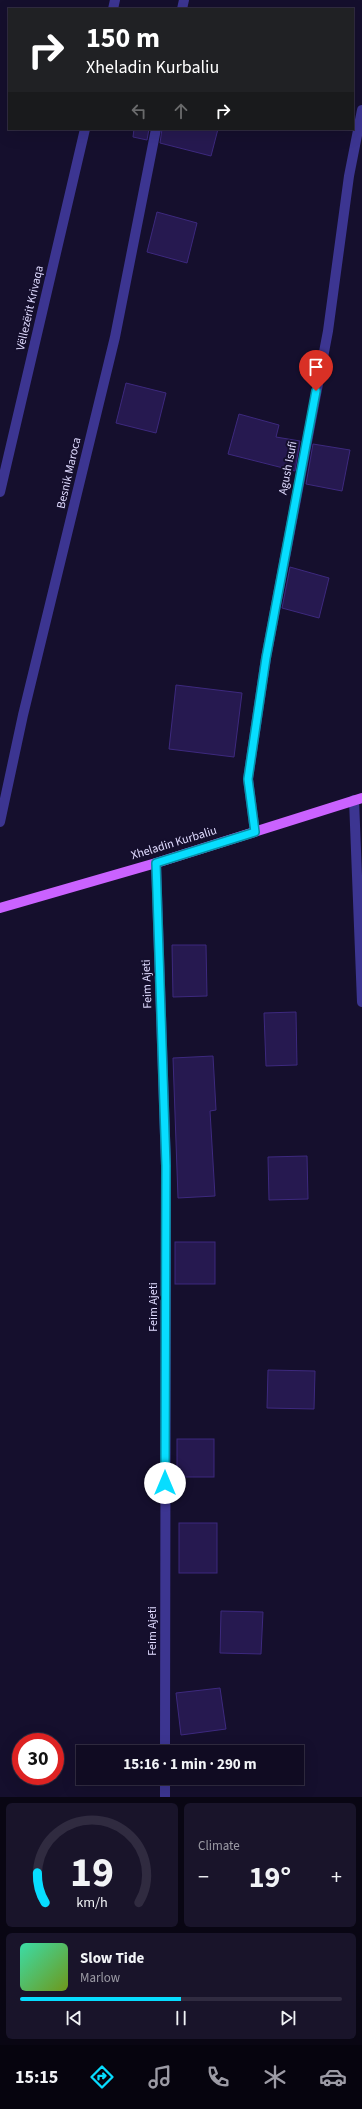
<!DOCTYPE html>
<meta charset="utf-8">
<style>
:root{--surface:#100b22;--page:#19142a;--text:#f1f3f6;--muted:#9c9ba5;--line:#302b40;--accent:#07ddff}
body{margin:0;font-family:"Source Sans 3",sans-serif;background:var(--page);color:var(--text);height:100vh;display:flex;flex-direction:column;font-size:15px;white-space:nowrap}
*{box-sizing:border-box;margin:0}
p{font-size:13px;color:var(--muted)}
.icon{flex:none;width:22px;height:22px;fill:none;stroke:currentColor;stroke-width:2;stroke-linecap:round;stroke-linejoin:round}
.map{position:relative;height:1797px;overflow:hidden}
.details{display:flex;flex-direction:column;gap:6px;padding:6px;background:#090613;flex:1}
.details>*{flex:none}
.guide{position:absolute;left:8px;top:8px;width:346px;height:122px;border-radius:0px;box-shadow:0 4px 16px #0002,0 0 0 1px var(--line);background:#202124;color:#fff;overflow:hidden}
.speed{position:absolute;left:12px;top:1733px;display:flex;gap:8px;font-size:20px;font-weight:700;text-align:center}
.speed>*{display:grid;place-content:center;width:52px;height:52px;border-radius:50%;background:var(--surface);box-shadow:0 4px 16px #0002,0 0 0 1px var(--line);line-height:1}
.speed .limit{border:6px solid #d22;background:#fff;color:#111}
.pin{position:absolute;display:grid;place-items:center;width:34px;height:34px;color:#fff;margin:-41px -17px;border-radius:50% 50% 50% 0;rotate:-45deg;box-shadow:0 0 4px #0007}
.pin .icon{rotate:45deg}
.me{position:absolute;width:44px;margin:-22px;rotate:0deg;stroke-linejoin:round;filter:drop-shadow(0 0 3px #0008)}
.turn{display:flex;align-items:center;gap:14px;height:84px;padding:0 12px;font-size:18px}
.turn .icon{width:52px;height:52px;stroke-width:2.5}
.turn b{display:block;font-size:28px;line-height:34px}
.lanes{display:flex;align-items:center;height:38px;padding:0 12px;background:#0003;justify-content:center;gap:20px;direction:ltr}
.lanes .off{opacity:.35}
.big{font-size:30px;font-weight:700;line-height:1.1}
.details .card{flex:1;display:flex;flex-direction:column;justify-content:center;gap:6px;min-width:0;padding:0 14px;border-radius:6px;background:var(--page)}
.details .dial{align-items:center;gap:0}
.dial svg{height:104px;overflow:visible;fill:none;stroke:var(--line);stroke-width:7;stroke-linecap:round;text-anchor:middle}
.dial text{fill:var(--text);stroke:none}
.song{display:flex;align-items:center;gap:12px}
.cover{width:48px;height:48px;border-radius:6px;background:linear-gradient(135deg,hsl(160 70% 55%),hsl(80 70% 35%))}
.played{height:4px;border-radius:2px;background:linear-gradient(90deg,var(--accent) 50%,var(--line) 50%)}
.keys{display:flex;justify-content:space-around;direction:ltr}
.heat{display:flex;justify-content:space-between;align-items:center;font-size:22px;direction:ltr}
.details .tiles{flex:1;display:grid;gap:6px;grid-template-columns:1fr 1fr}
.card:last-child{grid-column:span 2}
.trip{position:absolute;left:76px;top:1745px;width:228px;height:40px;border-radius:0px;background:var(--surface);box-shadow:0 4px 16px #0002,0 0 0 1px var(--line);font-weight:700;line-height:40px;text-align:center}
.tab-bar{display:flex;height:64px;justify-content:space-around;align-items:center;background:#06040e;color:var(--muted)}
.tab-bar .icon{width:28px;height:28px}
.tab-bar .active{color:var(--accent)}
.tab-bar b{font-size:18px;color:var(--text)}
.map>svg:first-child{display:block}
.building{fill:#261950;stroke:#3d297e}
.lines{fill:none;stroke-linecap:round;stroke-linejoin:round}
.street{stroke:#3c3591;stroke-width:10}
.primary{stroke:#ca62ff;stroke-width:10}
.route-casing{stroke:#0590a6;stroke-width:10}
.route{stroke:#07ddff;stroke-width:7}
.labels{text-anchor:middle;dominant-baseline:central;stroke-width:4;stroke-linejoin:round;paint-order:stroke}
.street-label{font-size:12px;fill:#e0dbff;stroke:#150f2d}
</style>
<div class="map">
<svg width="362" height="1797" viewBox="0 0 362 1797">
<rect width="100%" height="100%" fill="#150f2d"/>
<g class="building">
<polygon points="134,129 149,129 147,140 133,137"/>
<polygon points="162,129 218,129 211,156 160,143"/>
<polygon points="157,212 197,223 187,263 147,252"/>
<polygon points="126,383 166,393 156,433 116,423"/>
<polygon points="239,414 279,425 276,437 300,441 295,471 228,454"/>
<polygon points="313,444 350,450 342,491 306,484"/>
<polygon points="290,567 329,578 319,618 282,608"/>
<polygon points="176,685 242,693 234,757 169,749"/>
<polygon points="172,945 206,945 207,996 173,997"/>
<polygon points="296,1012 297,1065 266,1066 264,1013"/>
<polygon points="213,1056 216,1110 210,1111 215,1196 178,1198 173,1058"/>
<polygon points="307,1156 308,1199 269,1200 268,1157"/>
<rect x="175" y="1242" width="40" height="42"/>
<polygon points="268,1370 315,1371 314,1409 267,1408"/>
<rect x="177" y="1439" width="37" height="38"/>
<rect x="179" y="1523" width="38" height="50"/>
<polygon points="221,1611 263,1612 261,1654 220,1653"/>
<polygon points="220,1688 226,1729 181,1735 176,1693"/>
</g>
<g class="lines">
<g class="street">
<polyline points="113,9 115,0"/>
<polyline points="182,9 184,0"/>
<polyline points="0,492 85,129"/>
<polyline points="354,800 362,1002"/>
<polyline points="0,822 23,715 115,337 156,129"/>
<polyline points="255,832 248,779 266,658 328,331 349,176 362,110"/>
<polyline points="156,863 166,1166 165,1752"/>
<polyline points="165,1797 165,1778"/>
</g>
<polyline class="primary" points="0,908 156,863 362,798"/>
</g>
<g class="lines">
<g class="route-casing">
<polyline id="route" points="165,1483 166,1166 156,863 255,832 248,779 266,658 316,391"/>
</g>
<use href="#route" class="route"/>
</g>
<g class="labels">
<g class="street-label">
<text transform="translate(30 308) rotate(-77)">Vëllezërit Krivaqa</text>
<text transform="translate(288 468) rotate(-79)">Agush Isufi</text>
<text transform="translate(69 473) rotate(-77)">Besnik Maroca</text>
<text transform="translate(174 843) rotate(-17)">Xheladin Kurbaliu</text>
<text transform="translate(147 984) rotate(-92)">Feim Ajeti</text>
<text transform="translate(153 1307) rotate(-90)">Feim Ajeti</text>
<text transform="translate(152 1631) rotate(-90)">Feim Ajeti</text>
</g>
</g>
</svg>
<div class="speed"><div class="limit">30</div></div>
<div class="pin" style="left:316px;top:391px;background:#d93025"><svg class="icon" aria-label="arrive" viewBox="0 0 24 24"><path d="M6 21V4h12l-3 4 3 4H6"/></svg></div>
<svg class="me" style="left:165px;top:1483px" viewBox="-20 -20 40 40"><circle r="19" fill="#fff"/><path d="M0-13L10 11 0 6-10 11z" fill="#07ddff"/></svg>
<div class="trip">15:16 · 1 min · 290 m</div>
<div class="guide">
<div class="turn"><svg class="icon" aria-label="right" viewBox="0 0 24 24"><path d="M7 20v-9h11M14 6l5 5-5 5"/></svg><div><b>150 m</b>Xheladin Kurbaliu</div></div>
<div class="lanes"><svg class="icon off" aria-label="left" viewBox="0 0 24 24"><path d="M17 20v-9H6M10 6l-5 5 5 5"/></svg><svg class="icon off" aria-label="ahead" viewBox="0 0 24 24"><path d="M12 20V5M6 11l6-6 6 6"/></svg><svg class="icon" aria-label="right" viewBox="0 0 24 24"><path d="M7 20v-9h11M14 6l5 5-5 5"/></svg></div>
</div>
</div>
<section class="details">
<div class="tiles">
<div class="card dial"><svg viewBox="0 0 100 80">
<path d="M14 69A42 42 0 1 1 86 69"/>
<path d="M14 69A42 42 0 0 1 8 46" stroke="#07ddff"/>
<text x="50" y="56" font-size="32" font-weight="700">19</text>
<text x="50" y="72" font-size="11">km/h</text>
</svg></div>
<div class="card"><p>Climate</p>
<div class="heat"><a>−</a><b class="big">19°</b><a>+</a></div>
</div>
<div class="card">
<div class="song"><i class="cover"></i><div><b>Slow Tide</b><p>Marlow</p></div></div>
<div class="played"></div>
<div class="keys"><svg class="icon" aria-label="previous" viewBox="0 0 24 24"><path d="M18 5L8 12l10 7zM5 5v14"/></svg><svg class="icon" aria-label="pause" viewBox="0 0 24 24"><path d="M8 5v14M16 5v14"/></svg><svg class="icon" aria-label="next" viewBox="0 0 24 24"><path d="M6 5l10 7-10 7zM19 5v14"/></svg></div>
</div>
</div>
</section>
<nav class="tab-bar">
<b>15:15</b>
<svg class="icon active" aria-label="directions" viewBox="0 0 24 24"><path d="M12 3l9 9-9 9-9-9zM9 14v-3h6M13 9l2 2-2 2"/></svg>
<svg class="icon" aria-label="music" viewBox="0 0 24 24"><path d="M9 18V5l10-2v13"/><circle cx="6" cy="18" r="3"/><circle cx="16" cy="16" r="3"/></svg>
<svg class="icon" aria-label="phone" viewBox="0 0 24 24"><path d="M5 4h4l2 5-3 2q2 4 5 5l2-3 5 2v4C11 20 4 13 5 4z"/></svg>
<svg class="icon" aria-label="climate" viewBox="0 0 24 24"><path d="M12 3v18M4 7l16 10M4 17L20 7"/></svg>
<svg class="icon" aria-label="car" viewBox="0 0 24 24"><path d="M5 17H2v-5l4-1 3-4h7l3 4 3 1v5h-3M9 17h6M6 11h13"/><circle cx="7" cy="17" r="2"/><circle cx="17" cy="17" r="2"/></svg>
</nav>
